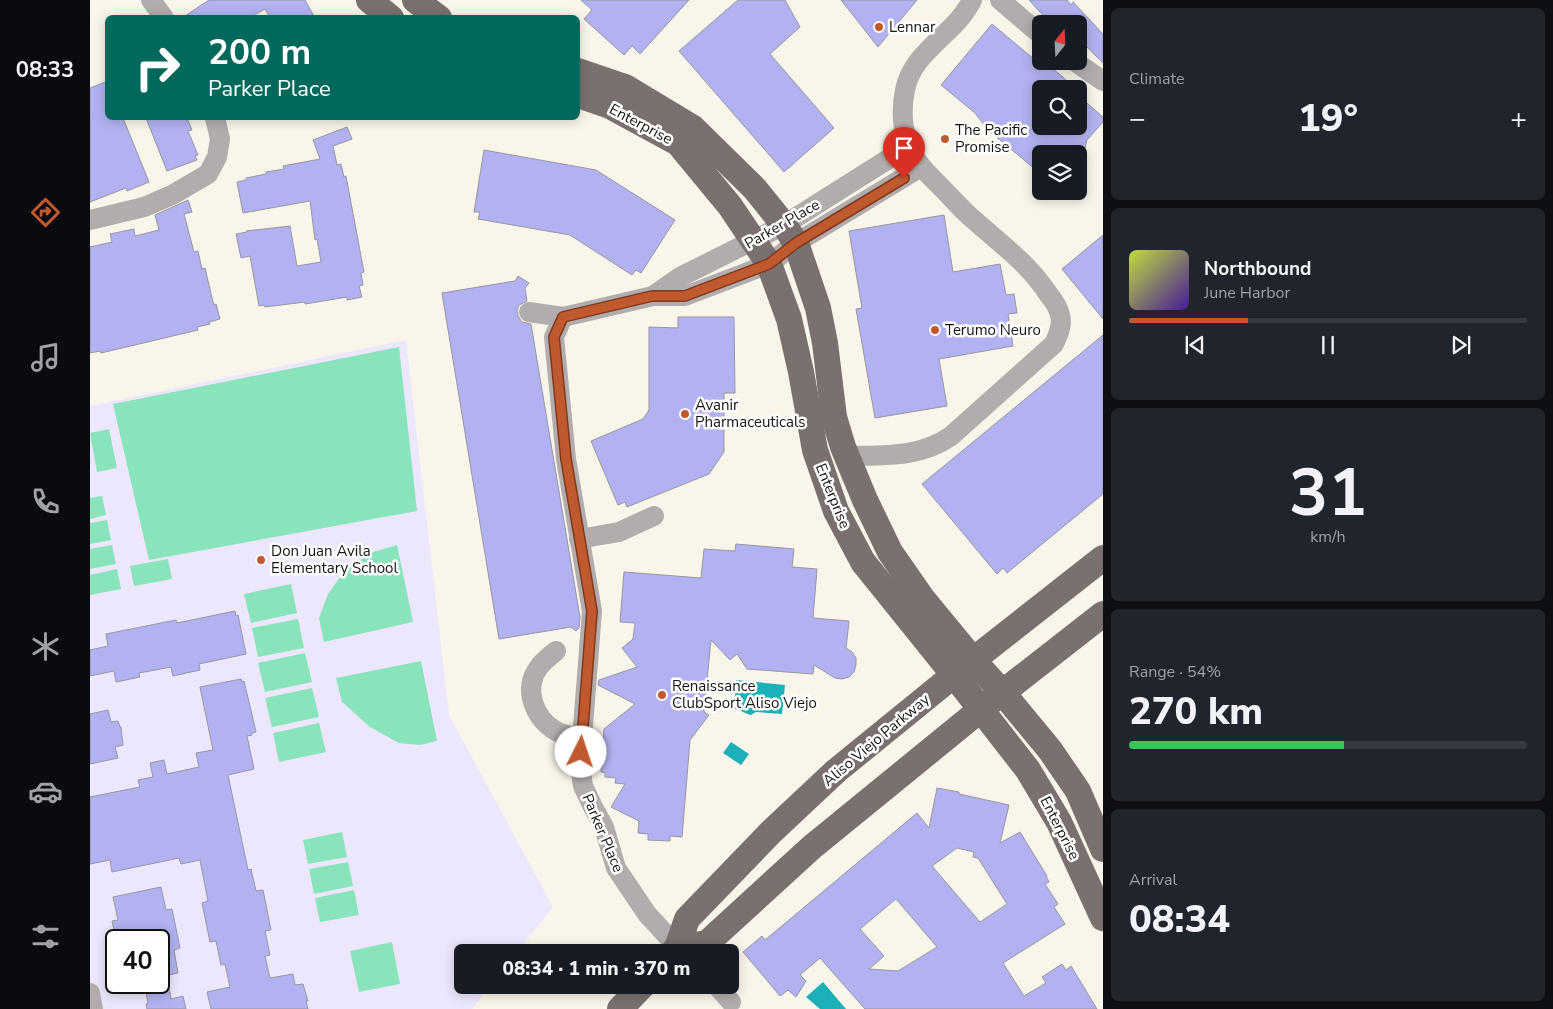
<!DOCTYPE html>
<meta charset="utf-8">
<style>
:root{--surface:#171b24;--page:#20242c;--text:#f1f3f6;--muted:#9ea1a6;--line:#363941;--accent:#c1592f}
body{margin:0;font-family:"Nunito Sans",sans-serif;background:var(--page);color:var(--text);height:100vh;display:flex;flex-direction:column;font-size:19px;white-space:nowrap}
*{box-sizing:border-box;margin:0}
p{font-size:16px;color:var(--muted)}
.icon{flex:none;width:28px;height:28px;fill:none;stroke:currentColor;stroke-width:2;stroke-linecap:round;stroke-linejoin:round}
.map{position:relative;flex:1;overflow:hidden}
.panel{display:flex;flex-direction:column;gap:8px;padding:8px;background:#0d0f14;width:450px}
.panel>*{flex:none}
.hud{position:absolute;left:15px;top:15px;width:475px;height:105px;border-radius:8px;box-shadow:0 2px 12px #0003;background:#00695c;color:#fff;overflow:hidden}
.needle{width:32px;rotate:18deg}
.controls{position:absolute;left:942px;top:15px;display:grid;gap:10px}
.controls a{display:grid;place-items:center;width:55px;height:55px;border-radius:8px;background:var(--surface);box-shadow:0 2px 12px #0003;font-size:25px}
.speed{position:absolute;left:15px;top:929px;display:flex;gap:10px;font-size:25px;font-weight:700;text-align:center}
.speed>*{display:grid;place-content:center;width:65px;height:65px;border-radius:50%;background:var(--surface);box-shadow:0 2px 12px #0003;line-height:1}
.speed .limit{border:2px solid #111;border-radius:8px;background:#fff;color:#111}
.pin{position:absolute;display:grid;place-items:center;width:42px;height:42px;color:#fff;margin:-51px -21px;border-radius:50% 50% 50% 0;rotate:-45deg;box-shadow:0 0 5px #0007}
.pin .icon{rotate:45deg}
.me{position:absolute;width:55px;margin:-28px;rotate:4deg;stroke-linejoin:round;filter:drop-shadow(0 0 4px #0008)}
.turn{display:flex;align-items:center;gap:18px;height:105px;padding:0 20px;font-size:22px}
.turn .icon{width:65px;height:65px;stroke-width:2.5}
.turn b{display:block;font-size:35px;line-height:42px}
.big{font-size:38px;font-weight:800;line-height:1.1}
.panel .card{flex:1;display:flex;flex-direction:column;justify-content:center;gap:8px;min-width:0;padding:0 18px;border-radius:8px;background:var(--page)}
.panel .dial{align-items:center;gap:0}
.dial b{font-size:65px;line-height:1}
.song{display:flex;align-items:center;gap:15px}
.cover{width:60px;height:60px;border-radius:8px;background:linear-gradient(135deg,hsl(70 70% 55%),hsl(260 70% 35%))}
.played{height:5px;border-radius:2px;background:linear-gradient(90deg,var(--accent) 30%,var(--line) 30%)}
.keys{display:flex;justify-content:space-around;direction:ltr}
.heat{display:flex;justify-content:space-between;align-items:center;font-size:28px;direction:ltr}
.charge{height:8px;border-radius:4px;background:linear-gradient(90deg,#34c759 54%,var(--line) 0)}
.trip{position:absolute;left:364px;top:944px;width:285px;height:50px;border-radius:8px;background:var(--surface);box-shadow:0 2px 12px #0003;font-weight:800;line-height:50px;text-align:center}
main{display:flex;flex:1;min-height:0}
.tab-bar{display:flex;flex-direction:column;width:90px;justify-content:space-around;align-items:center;background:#090b0e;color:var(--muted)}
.tab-bar .icon{width:35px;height:35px}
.tab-bar .on{color:var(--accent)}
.tab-bar b{font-size:22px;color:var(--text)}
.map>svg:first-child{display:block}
.education{fill:#ede7fd;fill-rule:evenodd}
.green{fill:#89e3bb}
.water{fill:#1cb0b8}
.building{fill:#b2b2f2;stroke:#9696a1;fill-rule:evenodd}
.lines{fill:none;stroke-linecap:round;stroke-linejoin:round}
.minor{stroke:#b2acac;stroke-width:20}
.major{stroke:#7a7070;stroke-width:26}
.route-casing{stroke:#7d3a1f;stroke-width:12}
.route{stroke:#c1592f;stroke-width:9}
.poi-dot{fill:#c1592f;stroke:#fff;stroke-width:2}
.labels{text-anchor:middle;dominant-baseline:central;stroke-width:5;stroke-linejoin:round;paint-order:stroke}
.poi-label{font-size:15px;fill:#161411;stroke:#fff;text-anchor:start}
.street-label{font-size:15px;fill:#161411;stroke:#fff}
</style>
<main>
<nav class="tab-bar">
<b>08:33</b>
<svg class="icon on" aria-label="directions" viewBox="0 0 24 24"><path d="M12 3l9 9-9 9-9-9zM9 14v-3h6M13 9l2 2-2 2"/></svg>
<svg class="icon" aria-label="music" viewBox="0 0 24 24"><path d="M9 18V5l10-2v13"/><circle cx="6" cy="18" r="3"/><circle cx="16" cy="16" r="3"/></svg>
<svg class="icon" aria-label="phone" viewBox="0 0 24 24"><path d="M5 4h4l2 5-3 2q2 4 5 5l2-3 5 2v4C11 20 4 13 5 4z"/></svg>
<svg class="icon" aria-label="climate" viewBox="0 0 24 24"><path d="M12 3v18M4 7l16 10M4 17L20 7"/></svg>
<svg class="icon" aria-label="car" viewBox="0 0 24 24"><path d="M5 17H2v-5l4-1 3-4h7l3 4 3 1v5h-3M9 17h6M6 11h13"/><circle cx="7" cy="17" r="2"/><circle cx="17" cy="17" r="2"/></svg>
<svg class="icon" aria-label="filters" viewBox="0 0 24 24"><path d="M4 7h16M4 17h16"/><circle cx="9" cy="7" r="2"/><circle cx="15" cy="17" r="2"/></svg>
</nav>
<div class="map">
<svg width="1013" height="1009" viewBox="0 0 1013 1009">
<rect width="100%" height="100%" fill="#faf5ea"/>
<path class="education" d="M316,340L359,715L463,907L427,952H372V985H401L382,1009H0V406ZM26,940H69V982H26Z"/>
<g class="green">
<polygon points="309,347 327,511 59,560 23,404"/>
<polygon points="19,429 27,468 7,472 0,433"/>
<polygon points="12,496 16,515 0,519 0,498"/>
<polygon points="17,520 21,540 0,544 0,523"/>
<polygon points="22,545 26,564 0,569 0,549"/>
<polygon points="307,545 323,622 234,642 229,618 238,594 256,569 283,552"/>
<polygon points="78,559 82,579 44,586 40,566"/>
<polygon points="27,569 31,589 0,595 0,575"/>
<polygon points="201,584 207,613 161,623 154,594"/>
<polygon points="208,619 214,648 168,657 162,628"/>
<polygon points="215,653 222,682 175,692 168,663"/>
<polygon points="331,661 347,741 330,745 309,743 280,727 252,702 246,678"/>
<polygon points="222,688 229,717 182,727 175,698"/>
<polygon points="229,723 236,752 189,762 183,733"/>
<polygon points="252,832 257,857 218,864 213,840"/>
<polygon points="258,862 263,886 224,894 219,869"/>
<polygon points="264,890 269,915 230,922 225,898"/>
<polygon points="302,942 310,984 269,992 260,951"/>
</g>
<g class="water">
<path d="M646,680L695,685L692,714L666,712L661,715C655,714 652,710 644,709Z"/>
<polygon points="641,742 659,754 651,765 633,753"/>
<polygon points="733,982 756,1009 730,1009 716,997"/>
</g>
<g class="building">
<polygon points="119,0 215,0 225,18 180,18 175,9 159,18 92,18"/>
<polygon points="491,0 599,0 550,54 542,46 534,55 494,19 502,10"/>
<polygon points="648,0 695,0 710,27 680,54 744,128 694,172 589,51"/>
<polygon points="751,0 827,0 788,47"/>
<polygon points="939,0 977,0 981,5 983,2 1013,34 1013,63 996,46 989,50 989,24 961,24"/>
<polygon points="902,24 945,60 948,57 951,61 953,61 973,77 983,89 951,89 951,126 989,126 989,96 1013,117 1013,122 997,140 993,154 951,154 951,174 898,130 885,113 851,85"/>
<polygon points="18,81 18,118 33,118 59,182 37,191 36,188 0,202 0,88"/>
<polygon points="56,118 97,118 102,130 98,131 108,155 105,156 107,160 77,171"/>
<polygon points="257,127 262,139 243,146 247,165 251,164 254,177 256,176 274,272 271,273 273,285 269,286 272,297 257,300 257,297 215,304 215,302 175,307 174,305 169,306 160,256 151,258 146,234 157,232 156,231 200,226 207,266 231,262 227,239 225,240 220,201 153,213 147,182 156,180 156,178 176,174 176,172 194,169 193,166 230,159 223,140"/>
<polygon points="394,150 506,170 585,220 551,273 546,270 542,275 480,235 388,219 390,212 384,212"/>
<polygon points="98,200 102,212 94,214 104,252 108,251 112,269 115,268 122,298 124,305 126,304 130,319 119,322 120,324 107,327 108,330 11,353 10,351 0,353 0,247 22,242 20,234 44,229 45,236 69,230 65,215"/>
<polygon points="854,215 863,272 910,264 916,295 924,294 927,313 918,314 923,346 849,359 857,406 785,418 766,309 772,308 759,231"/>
<polygon points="1013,235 1013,319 972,269"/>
<polygon points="428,276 439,283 435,288 437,301 429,305 427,310 428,316 432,322 441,324 490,617 489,628 486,631 481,627 409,639 352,293 425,281"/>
<polygon points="588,317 644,317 645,393 634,393 634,452 619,474 537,507 535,502 528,505 501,441 553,419 559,410 559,327 588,328"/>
<polygon points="1013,335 1013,494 917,573 913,568 907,574 832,484"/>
<polygon points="646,544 704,549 702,567 727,569 723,618 759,621 756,648 762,652 766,658 766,665 764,672 759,677 752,679 745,678 724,665 723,674 657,669 647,654 640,660 621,640 614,712 619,715 600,740 592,837 580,836 580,841 558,840 558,834 548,833 549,821 521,807 535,784 525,783 526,778 515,777 515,773 511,772 514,729 545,704 508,685 509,680 547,667 532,648 543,639 545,623 530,622 534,572 611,578 614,549 645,551"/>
<polygon points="145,611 146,616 148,615 156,654 109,664 110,670 83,676 81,667 49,673 50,677 26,682 24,671 0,676 0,650 18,646 16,634 86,620 87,623"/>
<polygon points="151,679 152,682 154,681 166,732 162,733 162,735 157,736 164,769 138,775 158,870 161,869 166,891 173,890 181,930 175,931 180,955 175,956 180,978 203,974 205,985 213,984 218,1001 216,1001 218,1009 121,1009 117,992 140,987 135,964 131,965 126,941 120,942 112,903 118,901 110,860 91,864 89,858 22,872 20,860 0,864 0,797 50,787 48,780 63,777 60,763 74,760 77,774 109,767 106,753 123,750 110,687"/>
<polygon points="18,710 21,722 28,721 30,727 31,727 33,745 25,747 28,758 0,764 0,714"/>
<path d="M847,788L869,792V794L919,805L910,843L930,832L957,876H956L959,882L955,884L968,904L964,907L975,924L913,963L934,996L956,983L952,977L972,964L976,970L981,966L1007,1009H775L730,958L710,975L716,981L706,997L698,990L690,996L653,952L672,936L675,940L827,813L839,828ZM867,848L884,852L883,857L888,858L917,904L890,922L842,866ZM806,899L847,947L808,971L779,969L794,956L770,929Z"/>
<polygon points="71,887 76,910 82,909 90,948 84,950 88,973 69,977 69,940 26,940 22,921 28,920 23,897"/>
<polygon points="54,982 78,982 81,999 93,996 96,1009 57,1009 56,1004 58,1003"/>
</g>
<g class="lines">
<g class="minor">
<polyline points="61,0 74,18"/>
<polyline points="910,0 951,35"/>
<polyline points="984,61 1013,81"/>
<polyline points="0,220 54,207 82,195 118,174 127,157 130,139 125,118"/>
<polyline points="563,296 590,277 694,225 819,146"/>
<polyline points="439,312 473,317 563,296 595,296 679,264 706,243 831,167"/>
<polyline points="473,317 464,337 476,459 502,611 490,765 493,786 503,807 514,827 526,868 557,914 592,952"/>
<path d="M757,456C793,455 830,458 861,436L964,344C968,335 973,325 970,315C968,307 964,301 959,295C939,264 911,244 884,220C872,210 862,198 852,188C839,175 826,163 819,146C812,128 811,109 815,90C822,51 866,34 882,0"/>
<polyline points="489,539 529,532 564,516"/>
<path d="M466,651C460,656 453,661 449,667C432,689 445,719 466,731C474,736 483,736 492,738"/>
<polyline points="626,985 641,1002"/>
<polyline points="0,993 3,1009"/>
</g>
<g class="major">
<polyline points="279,0 301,18"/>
<polyline points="325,0 349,18"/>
<polyline points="488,71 535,87 603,128 665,189 694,225 706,243 728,308 735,343 744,417 753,447 775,500 800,552 832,598 883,660 912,692 960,750 988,791 1013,849"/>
<polyline points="488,95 520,106 588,143 640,206 679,264 699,319 711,372 725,450 746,511 773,562 864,675 938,770 969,822 1013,918"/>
<polyline points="587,948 617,943 722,847 890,710 1013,614"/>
<polyline points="583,952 587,948 597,919 681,832 746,771 864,675 1013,558"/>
<polyline points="530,1009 553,985"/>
</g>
</g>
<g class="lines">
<g class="route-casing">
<polyline id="route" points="491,752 502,611 476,459 464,337 473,317 562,296 595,296 679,264 706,243 814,178"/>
</g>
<use href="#route" class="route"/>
</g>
<g class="poi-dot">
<circle cx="789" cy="27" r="5"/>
<circle cx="855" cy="139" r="5"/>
<circle cx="845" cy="330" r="5"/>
<circle cx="595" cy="414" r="5"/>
<circle cx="171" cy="560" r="5"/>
<circle cx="572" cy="695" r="5"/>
</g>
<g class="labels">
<g class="poi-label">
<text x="799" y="27">Lennar</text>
<text x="865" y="130">The Pacific<tspan x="865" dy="17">Promise</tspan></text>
<text x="855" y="330">Terumo Neuro</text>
<text x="605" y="405">Avanir<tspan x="605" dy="17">Pharmaceuticals</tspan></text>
<text x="181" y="551">Don Juan Avila<tspan x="181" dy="17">Elementary School</tspan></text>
<text x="582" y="686">Renaissance<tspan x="582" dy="17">ClubSport Aliso Viejo</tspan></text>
</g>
<g class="street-label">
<text transform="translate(551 124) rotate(28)">Enterprise</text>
<text transform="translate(692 224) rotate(-30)">Parker Place</text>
<text transform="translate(743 496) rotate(68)">Enterprise</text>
<text transform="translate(786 740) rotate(-40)">Aliso Viejo Parkway</text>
<text transform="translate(970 828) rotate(63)">Enterprise</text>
<text transform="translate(513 833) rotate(67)">Parker Place</text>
</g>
</g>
</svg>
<div class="controls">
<a><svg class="needle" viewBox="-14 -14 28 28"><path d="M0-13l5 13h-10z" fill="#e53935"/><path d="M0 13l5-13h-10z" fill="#9ea1a6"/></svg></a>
<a><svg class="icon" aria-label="search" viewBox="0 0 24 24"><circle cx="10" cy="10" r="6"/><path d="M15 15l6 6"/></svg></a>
<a><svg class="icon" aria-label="layers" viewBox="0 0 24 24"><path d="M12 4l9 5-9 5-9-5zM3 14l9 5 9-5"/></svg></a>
</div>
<div class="speed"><div class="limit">40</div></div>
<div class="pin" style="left:814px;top:178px;background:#d93025"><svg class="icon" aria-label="arrive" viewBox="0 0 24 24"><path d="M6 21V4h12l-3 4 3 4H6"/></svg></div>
<svg class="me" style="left:491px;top:752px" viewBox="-20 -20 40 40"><circle r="19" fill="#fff"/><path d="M0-13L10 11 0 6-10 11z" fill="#c1592f"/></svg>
<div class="trip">08:34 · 1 min · 370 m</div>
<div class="hud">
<div class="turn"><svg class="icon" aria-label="right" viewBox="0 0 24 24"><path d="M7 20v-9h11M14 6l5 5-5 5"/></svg><div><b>200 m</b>Parker Place</div></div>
</div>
</div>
<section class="panel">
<div class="card"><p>Climate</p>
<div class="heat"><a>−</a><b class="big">19°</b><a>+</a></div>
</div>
<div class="card">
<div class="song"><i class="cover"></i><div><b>Northbound</b><p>June Harbor</p></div></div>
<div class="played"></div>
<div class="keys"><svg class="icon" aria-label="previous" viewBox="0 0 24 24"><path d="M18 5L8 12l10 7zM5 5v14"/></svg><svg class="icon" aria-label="pause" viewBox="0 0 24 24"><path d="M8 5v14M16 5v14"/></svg><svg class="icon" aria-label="next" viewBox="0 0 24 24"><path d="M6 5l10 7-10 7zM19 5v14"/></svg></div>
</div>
<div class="card dial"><b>31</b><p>km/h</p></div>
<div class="card"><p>Range · 54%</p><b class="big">270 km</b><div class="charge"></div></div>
<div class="card"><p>Arrival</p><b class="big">08:34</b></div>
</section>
</main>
